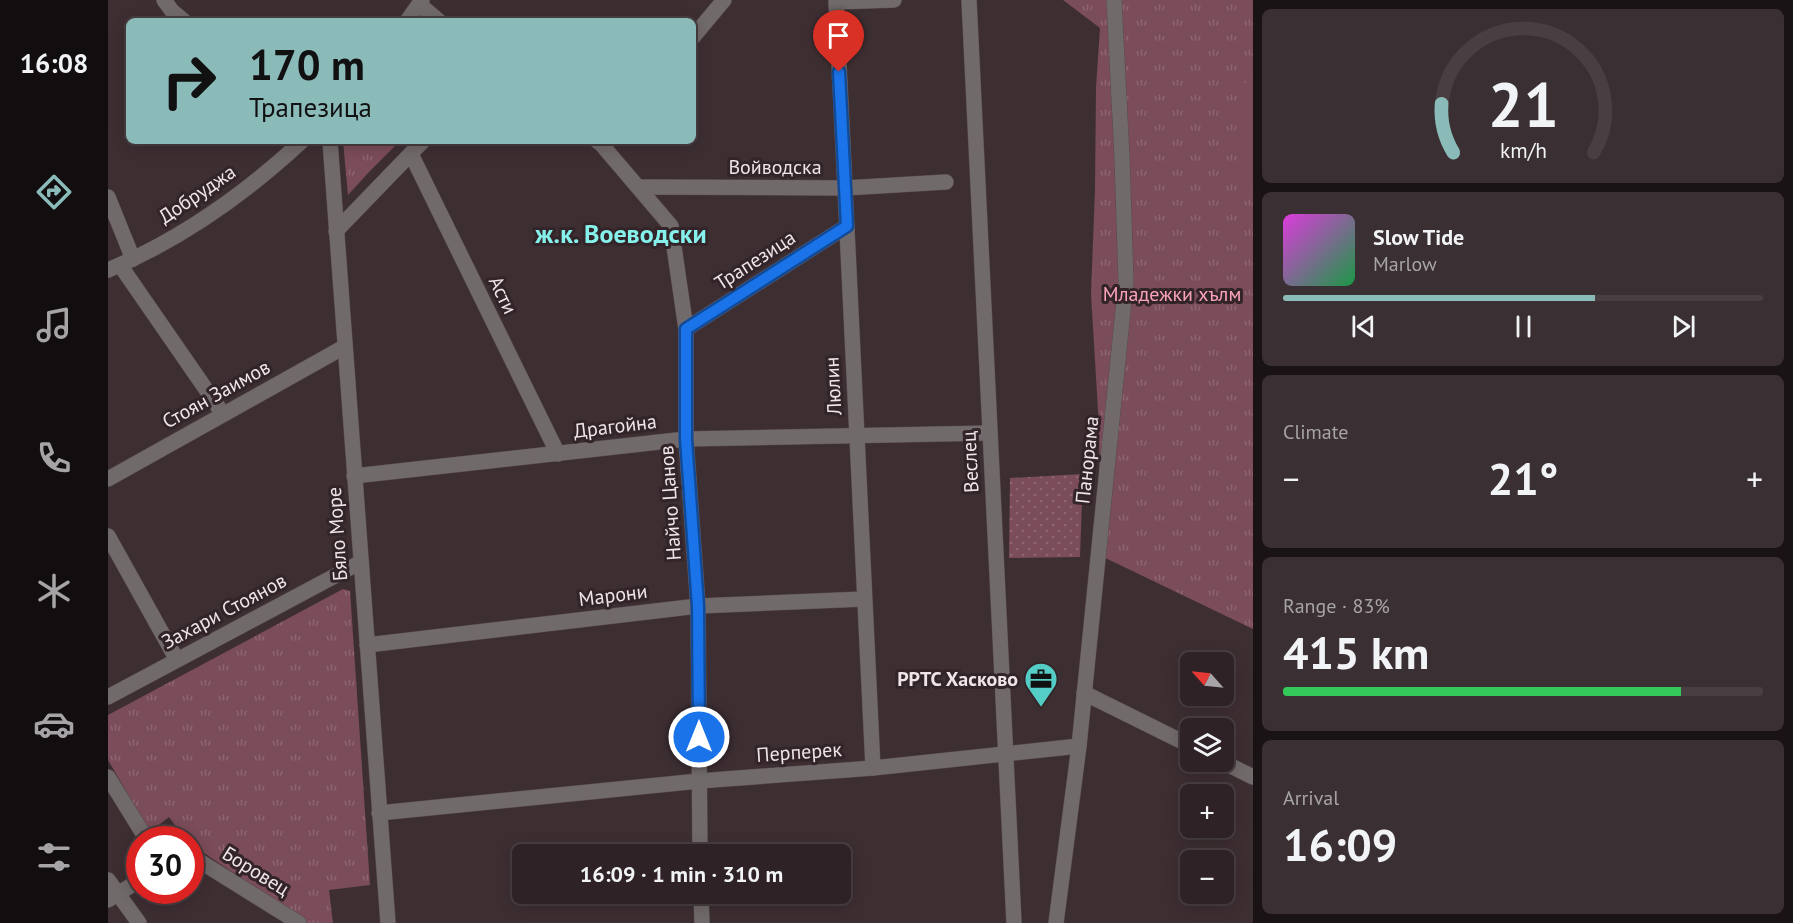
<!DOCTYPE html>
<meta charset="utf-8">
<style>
:root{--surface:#2e2226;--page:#3a2f32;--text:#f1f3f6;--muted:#a7a4a7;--line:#493f43;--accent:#8bbbb9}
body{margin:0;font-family:"PT Sans",sans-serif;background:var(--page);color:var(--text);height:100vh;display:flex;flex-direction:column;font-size:22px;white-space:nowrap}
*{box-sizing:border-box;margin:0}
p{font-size:20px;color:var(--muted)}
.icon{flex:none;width:33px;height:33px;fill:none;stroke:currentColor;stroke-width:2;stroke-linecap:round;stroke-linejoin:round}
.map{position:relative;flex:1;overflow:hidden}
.panel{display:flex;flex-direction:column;gap:9px;padding:9px;background:#191315;width:540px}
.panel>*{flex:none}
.hud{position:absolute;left:18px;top:18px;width:570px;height:126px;border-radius:9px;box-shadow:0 3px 15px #0003,0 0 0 2px var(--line);background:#8bbbb9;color:#111;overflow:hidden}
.needle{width:39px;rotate:297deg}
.fabs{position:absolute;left:1072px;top:652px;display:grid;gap:12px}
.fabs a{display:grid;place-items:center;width:54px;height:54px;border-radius:9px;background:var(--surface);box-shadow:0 3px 15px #0003,0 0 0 2px var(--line);font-size:30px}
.speed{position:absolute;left:18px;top:826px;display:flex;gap:12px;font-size:30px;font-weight:700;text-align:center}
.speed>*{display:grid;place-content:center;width:78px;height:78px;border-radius:50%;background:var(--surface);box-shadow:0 3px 15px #0003,0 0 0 2px var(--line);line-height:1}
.speed .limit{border:9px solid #d22;background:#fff;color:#111}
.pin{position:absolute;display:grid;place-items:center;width:51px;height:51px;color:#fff;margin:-62px -26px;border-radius:50% 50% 50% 0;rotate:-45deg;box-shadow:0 0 6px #0007}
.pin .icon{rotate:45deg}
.me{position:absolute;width:66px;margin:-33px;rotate:0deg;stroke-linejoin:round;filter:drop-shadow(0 0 4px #0008)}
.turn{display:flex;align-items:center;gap:21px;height:126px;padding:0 24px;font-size:27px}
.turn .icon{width:78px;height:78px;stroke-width:2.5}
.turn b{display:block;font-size:42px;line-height:51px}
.big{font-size:45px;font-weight:700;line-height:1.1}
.panel .card{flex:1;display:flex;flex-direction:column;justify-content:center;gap:9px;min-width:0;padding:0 21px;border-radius:9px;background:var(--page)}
.panel .dial{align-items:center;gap:0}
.dial svg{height:156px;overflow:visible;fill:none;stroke:var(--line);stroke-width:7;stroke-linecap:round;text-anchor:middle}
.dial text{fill:var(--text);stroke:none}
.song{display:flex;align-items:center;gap:18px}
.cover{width:72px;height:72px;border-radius:9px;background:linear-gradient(135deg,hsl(300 70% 55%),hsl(140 70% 35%))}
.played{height:6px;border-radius:3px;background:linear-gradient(90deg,var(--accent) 65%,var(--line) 65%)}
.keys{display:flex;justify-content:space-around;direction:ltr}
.heat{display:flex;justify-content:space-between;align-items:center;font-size:33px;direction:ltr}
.charge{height:9px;border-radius:4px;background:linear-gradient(90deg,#34c759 83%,var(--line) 0)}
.trip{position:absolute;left:404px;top:844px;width:339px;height:60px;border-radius:9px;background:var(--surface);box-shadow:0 3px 15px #0003,0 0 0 2px var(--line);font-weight:700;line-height:60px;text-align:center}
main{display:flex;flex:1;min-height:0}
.menu{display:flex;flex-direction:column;width:108px;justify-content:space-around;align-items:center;background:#120e0f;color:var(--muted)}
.menu .icon{width:42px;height:42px}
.menu .on{color:var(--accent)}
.menu b{font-size:27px;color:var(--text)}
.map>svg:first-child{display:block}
.grass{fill:url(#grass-dots)}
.park{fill:url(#park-tufts)}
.pitch{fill:#7b4c59}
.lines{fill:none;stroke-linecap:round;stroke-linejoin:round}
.minor-casing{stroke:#594b4f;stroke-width:16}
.tertiary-casing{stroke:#594b4f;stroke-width:16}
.minor{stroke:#716a6b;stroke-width:15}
.tertiary{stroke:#716a6b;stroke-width:15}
.route-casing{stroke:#114b97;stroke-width:15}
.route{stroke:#1a73e8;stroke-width:10}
.labels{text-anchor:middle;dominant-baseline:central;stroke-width:6;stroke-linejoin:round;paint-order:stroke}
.street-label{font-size:20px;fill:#efe5e7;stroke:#322428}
.park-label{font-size:20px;fill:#fba3ba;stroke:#322428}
.poi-label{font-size:20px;font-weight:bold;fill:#efe5e7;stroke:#322428;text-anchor:end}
.district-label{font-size:26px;font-weight:bold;fill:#86f1eb;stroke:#322428}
</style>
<main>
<nav class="menu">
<b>16:08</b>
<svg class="icon on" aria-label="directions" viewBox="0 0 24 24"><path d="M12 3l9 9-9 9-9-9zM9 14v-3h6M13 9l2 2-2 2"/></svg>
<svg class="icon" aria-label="music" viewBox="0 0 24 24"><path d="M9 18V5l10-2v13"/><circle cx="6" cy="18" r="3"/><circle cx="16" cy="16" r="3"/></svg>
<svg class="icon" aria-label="phone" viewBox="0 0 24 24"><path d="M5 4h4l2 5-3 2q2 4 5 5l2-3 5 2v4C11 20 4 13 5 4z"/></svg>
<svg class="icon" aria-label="climate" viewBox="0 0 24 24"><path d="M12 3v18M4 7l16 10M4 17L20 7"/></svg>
<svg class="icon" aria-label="car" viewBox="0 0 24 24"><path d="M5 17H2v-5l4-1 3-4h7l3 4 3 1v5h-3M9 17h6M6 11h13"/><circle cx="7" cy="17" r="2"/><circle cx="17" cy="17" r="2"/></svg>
<svg class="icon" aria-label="filters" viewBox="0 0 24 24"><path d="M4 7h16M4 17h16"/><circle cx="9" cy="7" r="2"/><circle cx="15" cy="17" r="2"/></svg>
</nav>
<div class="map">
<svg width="1145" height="923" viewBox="0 0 1145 923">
<defs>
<pattern id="grass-dots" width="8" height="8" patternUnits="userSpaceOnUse" patternTransform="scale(1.5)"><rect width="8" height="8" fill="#7b4c59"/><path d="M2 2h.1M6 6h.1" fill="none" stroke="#8e6671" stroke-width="1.8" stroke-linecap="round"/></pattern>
<pattern id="park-tufts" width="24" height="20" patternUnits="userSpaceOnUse" patternTransform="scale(1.5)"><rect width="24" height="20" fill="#7b4c59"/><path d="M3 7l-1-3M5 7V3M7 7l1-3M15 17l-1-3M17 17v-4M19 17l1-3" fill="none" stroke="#8e6671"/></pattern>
</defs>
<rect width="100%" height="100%" fill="#3d2e32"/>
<polygon class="grass" points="975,474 972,557 901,558 902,478"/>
<g class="park">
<polygon points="955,0 1145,0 1145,629 989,554 992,525 991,427 983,294 987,190 988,87 992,28"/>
<polygon points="235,141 292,141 261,172 240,195"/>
<polygon points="235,589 242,591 262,885 221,890 225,923 199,923 83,844 82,840 78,840 61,817 42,832 0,760 0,715"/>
</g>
<path class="pitch" d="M1145,61V197C1123,153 1127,106 1145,61Z"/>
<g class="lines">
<g class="minor-casing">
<g id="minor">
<polyline points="56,0 64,11 76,21"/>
<polyline points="861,0 906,923"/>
<polyline points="311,4 331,21"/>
<polyline points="299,21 314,0"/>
<polyline points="585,37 616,0"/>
<polyline points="222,141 280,923"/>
<polyline points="489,141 494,145 563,226 578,329 578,439 590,606 592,855"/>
<polyline points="303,154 450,454"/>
<polyline points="531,187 737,188 838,182"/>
<polyline points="0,197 25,259"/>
<polyline points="228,231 315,141"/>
<polyline points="12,265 115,414"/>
<path d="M0,270C72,240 137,194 194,141"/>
<polyline points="578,329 739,226"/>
<polyline points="246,476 578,439 882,433"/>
<polyline points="0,479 236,347"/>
<polyline points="0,536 69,660"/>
<polyline points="259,645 590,606 756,599"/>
<polyline points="976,693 1083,746"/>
<polyline points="0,697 253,562"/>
<polyline points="1115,762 1145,777"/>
<polyline points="765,768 728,2 786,0"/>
<polyline points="0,777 39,840"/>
<polyline points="271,813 591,781 765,768 971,746"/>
<polyline points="82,858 85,857 191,923"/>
<polyline points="0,880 31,923"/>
<polyline points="593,894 594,923"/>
<polyline points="0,900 32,880"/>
</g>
</g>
<g class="tertiary-casing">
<polyline id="tertiary" points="948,923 971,746 1018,281 1014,157 1006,0"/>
</g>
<use href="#minor" class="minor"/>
<use href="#tertiary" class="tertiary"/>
</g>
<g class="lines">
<g class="route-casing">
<polyline id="route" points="591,737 590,606 578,439 578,329 739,226 731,72"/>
</g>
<use href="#route" class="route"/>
</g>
<defs>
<g id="office-pin" transform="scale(1.725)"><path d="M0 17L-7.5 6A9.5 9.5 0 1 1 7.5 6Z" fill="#54cdc7" stroke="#322428"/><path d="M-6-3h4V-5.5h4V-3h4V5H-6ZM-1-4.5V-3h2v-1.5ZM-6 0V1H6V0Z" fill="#111"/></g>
</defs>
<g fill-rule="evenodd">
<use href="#office-pin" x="933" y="679"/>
</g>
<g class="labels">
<g class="street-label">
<text x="667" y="167">Войводска</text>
<text transform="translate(89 194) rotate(-34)">Добруджа</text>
<text transform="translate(647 260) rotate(-33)">Трапезица</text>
<text transform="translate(395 295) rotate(64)">Асти</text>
<text transform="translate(725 386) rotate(-93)">Люлин</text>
<text transform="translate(108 394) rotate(-29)">Стоян Заимов</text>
<text transform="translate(507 426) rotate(-7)">Драгойна</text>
<text transform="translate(979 460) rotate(-84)">Панорама</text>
<text transform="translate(862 462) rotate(-93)">Веслец</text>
<text transform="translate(562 503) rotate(-94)">Найчо Цанов</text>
<text transform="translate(229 534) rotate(-94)">Бяло Море</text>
<text transform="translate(505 595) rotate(-7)">Марони</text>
<text transform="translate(116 611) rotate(-28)">Захари Стоянов</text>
<text transform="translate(691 752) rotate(-4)">Перперек</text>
<text transform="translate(148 871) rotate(32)">Боровец</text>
</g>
<g class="park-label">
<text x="1064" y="294">Младежки хълм</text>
</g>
<g class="poi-label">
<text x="910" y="679">РРТС Хасково</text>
</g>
<g class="district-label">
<text x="513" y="233">ж.к. Воеводски</text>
</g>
</g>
</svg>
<div class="fabs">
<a><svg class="needle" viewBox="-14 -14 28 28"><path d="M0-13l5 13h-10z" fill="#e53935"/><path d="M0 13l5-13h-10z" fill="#a7a4a7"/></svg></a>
<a><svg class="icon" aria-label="layers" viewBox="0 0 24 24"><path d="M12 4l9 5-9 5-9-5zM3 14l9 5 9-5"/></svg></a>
<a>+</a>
<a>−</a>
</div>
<div class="speed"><div class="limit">30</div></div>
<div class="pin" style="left:731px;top:72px;background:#d93025"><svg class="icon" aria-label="arrive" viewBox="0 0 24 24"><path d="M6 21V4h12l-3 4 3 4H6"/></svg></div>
<svg class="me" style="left:591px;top:737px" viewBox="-20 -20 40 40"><circle r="17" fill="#1a73e8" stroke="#fff" stroke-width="3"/><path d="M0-11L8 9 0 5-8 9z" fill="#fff"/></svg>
<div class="trip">16:09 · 1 min · 310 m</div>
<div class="hud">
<div class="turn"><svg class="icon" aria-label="right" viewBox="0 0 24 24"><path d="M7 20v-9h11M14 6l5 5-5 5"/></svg><div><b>170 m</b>Трапезица</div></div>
</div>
</div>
<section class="panel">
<div class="card dial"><svg viewBox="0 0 100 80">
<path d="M14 69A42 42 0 1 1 86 69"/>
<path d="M14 69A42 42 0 0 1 8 44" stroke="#8bbbb9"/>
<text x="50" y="56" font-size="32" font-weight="700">21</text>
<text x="50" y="72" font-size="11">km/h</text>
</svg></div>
<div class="card">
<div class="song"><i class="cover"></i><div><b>Slow Tide</b><p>Marlow</p></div></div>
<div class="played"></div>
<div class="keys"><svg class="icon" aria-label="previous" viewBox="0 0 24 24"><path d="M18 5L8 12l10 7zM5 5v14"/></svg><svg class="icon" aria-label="pause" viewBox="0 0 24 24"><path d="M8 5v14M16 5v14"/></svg><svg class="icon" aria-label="next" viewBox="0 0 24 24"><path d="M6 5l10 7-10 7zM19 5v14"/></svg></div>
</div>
<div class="card"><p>Climate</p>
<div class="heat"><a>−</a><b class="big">21°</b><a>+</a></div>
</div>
<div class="card"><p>Range · 83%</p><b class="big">415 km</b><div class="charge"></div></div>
<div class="card"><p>Arrival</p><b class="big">16:09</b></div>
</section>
</main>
